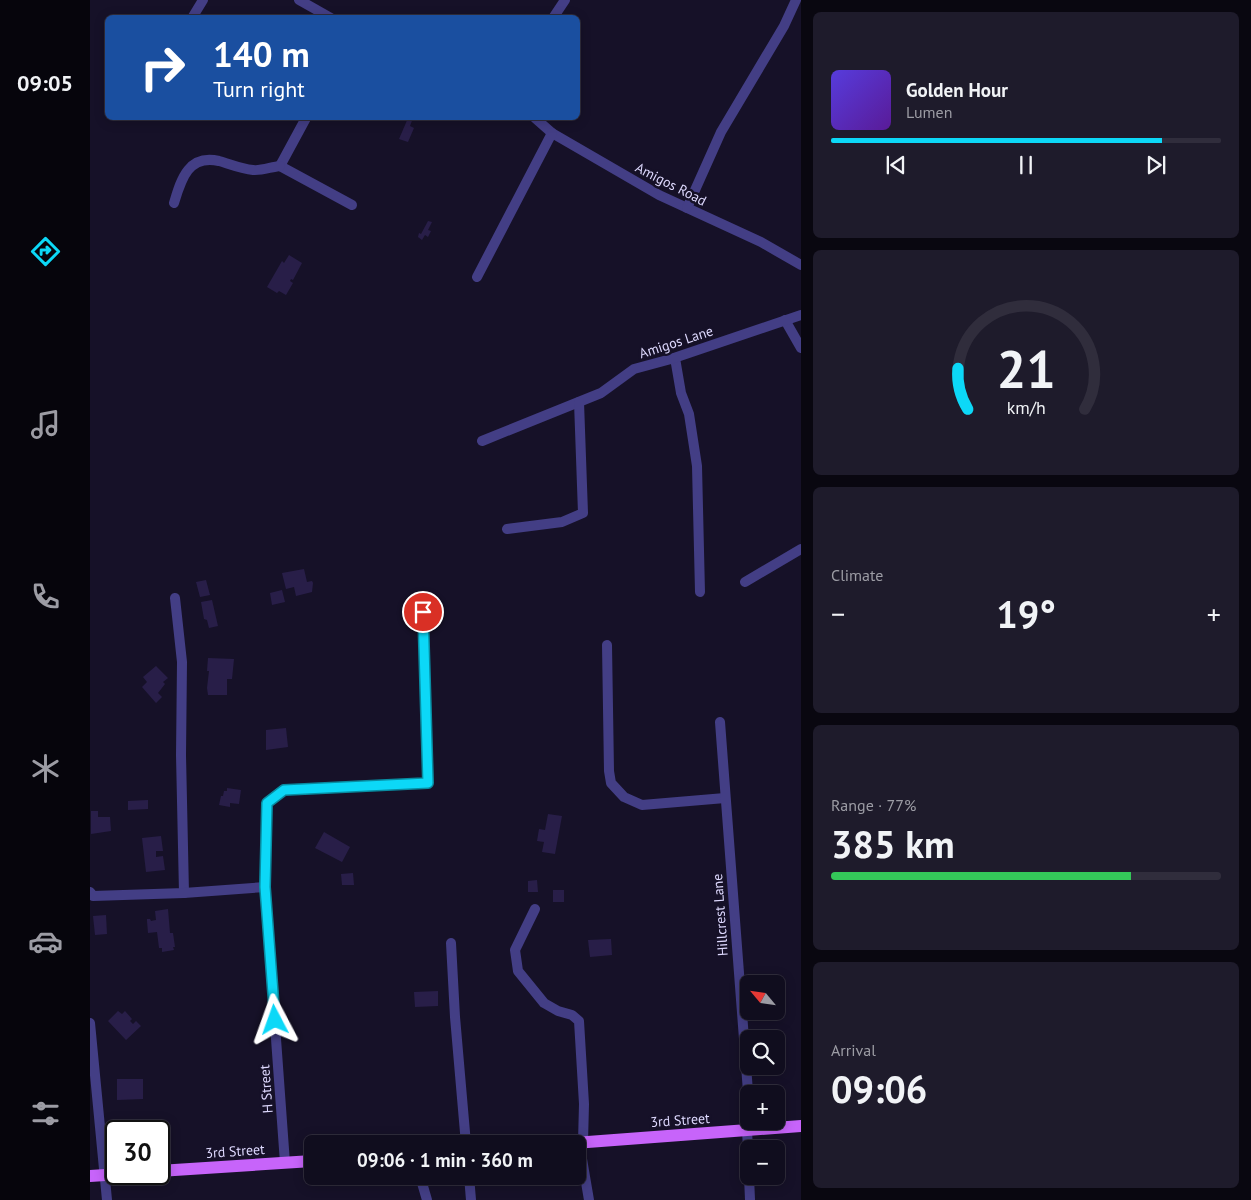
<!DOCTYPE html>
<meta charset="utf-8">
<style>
:root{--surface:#100d1e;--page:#1e1b2b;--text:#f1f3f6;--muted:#9c9ca4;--line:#302d3c;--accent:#0cd8f7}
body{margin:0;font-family:"PT Sans",sans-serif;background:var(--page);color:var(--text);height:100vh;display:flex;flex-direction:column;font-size:19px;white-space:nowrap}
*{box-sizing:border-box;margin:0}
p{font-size:16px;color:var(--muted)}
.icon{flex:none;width:28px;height:28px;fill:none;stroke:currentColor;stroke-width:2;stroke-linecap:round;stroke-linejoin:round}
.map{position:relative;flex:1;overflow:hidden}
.sheet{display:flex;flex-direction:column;gap:12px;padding:12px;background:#090710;width:450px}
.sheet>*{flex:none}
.banner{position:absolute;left:15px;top:15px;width:475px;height:105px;border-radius:8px;box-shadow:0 2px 12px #0003,0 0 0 1px var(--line);background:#1a4fa0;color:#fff;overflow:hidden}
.needle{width:32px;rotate:299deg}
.buttons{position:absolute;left:650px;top:975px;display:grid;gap:10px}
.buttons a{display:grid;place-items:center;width:45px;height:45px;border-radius:8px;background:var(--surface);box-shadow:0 2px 12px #0003,0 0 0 1px var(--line);font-size:25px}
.speed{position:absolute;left:15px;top:1120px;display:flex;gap:10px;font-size:25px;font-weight:700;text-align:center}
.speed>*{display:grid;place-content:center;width:65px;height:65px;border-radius:50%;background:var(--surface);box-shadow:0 2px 12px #0003,0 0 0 1px var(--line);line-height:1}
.speed .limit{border:2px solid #111;border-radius:8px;background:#fff;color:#111}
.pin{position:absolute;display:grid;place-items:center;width:42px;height:42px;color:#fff;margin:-21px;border:2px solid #fff;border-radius:50%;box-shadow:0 1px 5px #0007}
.me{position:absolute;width:55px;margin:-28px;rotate:356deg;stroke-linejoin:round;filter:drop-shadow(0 0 4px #0008)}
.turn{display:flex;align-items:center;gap:18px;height:105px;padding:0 25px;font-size:22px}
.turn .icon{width:65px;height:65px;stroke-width:2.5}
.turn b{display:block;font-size:35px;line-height:42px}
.big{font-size:38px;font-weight:700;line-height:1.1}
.sheet .card{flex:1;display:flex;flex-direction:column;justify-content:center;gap:8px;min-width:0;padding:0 18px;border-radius:8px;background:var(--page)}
.sheet .dial{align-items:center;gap:0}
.dial svg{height:130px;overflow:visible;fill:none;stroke:var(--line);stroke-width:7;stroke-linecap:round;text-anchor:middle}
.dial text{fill:var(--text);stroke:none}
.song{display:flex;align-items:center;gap:15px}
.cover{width:60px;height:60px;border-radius:8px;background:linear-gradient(135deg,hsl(250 70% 55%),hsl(270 70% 35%))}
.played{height:5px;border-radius:2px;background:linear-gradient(90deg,var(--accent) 85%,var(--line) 85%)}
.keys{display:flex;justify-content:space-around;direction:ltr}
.heat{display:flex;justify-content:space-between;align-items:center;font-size:28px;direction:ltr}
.charge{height:8px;border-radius:4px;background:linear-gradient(90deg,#34c759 77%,var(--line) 0)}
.trip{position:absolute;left:214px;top:1135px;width:282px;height:50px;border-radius:8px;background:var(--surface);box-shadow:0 2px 12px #0003,0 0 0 1px var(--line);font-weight:700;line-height:50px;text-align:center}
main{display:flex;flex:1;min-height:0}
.tab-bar{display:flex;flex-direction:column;width:90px;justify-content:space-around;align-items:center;background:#06050c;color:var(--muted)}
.tab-bar .icon{width:35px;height:35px}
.tab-bar .selected{color:var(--accent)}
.tab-bar b{font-size:22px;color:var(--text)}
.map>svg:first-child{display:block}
.building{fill:#281e48}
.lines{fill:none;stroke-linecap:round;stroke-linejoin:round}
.minor{stroke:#433e85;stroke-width:10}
.major{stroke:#c764fa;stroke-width:12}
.route-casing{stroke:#088ca1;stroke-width:12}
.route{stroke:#0cd8f7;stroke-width:9}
.labels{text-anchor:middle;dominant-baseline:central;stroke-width:5;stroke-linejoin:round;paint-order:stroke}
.street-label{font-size:14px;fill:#ded9fe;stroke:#161128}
</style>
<main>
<nav class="tab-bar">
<b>09:05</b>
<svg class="icon selected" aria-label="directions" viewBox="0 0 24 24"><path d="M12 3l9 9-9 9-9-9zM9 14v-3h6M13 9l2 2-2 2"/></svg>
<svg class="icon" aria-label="music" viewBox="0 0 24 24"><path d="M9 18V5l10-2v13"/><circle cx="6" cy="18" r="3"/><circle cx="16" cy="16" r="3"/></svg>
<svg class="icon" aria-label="phone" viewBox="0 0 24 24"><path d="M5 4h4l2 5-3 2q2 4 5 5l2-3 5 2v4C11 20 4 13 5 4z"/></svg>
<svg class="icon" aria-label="climate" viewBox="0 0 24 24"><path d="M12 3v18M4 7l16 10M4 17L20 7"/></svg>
<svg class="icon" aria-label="car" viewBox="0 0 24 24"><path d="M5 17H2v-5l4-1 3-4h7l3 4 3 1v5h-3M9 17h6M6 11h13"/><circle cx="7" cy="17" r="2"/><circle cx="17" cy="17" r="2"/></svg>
<svg class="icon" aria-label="filters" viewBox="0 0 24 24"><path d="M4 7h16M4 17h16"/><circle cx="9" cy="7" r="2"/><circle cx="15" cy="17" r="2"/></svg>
</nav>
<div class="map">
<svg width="711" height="1200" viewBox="0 0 711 1200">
<rect width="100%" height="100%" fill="#161128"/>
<g class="building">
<polygon points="318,118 323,118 320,126 324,128 318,142 309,139"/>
<polygon points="338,221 342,222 338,230 341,231 338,237 335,235 332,240 328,237 329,233 331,234"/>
<polygon points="199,255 212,263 203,280 201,279 200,281 203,283 196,295 189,291 187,293 177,287 192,261 194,263"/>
<polygon points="214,569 217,582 222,581 223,583 222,592 206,596 204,587 196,589 192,573"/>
<polygon points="116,580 120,595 110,597 106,582"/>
<polygon points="192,590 195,602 182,605 180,593"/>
<polygon points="122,600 128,626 119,628 117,620 114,619 111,602"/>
<polygon points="118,658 144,659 142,679 137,679 137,695 118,695 117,688 119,671 117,671"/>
<polygon points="66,666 78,678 73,682 75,684 68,693 72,697 66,703 52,687 57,682 53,677"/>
<polygon points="196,728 198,747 176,750 176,730"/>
<polygon points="137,788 151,790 149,804 140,803 140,807 129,805 131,796 133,796 134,791 137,791"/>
<polygon points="58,800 58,809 38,810 38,801"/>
<polygon points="1,811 8,811 8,817 20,817 21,831 1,834"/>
<polygon points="458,814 472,816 465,854 452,852 454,842 447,841 449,829 455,830"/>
<polygon points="234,832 260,847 252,862 225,848"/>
<polygon points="71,836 73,851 66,851 66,857 73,856 75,870 56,872 52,838"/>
<polygon points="263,873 264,885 252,885 251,874"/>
<polygon points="447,880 448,892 438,892 438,881"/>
<rect x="463" y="890" width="11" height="12"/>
<polygon points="78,909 80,933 83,933 85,947 83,947 84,950 72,952 72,948 69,948 67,932 58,933 57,921 57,919 60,919 61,921 66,920 65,911"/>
<polygon points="16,915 17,934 5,935 3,916"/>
<polygon points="521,939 522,955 500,957 498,940"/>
<polygon points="348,991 348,1006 325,1007 324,992"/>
<polygon points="28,1011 32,1014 35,1011 42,1019 40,1021 43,1024 46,1021 51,1026 36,1040 18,1021"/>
<polygon points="27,1079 53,1079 53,1099 27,1100"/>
</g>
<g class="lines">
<g class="minor">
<polyline points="209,0 241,18"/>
<polyline points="102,18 113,0"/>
<polyline points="463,18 475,0"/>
<polyline points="216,118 190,166 262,205"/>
<polyline points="445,118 462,133 569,195 671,242 711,265"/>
<path d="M84,203C91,180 98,154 129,161C140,164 151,169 163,170C171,171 181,167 190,166"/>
<polyline points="597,208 631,132 694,26 706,0"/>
<polyline points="387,277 462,133"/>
<polyline points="695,320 711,348"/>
<polyline points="585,358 591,393 599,414 607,466 610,592"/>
<polyline points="392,441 511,393 544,369 581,359 711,315"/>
<polyline points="417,529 472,522 493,513 489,402"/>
<polyline points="655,582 711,549"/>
<polyline points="85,598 92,662 91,755 94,893"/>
<polyline points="517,645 519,771 521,783 534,797 552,805 635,798"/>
<polyline points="630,722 659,1105"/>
<polyline points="0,892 3,896 94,893 175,887"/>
<polyline points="445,909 425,950 428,971 454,1003 468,1011 482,1015 489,1021 494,1104 493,1142 491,1153 499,1200"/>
<polyline points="361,943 365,1017 376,1144"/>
<polyline points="0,1023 17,1200"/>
<polyline points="657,1130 659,1169"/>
<polyline points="195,1163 175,887 177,803 193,790 338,783 333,612"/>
<polyline points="330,1176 337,1200"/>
<polyline points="379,1176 381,1200"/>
<polyline points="659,1176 660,1200"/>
</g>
<g class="major">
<polyline points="471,1144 711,1126"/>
<polyline points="69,1171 222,1161"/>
<polyline points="0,1176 31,1174"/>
</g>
</g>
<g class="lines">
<g class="route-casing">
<polyline id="route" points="185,1020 175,887 177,803 194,790 338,783 333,612"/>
</g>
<use href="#route" class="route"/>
</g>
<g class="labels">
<g class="street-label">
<text transform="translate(581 184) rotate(27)">Amigos Road</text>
<text transform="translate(586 342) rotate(-18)">Amigos Lane</text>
<text transform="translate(630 915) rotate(-94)">Hillcrest Lane</text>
<text transform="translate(176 1089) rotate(-94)">H Street</text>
<text transform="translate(590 1120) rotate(-4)">3rd Street</text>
<text transform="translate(145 1151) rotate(-4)">3rd Street</text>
</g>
</g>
</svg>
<div class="buttons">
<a><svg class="needle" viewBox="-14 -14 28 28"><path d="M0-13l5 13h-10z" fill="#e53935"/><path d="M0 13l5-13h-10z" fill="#9c9ca4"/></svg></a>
<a><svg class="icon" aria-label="search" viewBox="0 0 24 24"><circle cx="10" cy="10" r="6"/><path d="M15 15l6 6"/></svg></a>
<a>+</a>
<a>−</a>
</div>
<div class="speed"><div class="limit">30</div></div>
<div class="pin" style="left:333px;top:612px;background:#d93025"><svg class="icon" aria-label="arrive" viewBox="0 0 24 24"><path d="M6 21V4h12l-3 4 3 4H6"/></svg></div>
<svg class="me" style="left:185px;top:1020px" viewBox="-20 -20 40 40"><path d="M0-17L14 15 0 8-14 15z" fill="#0cd8f7" stroke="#fff" stroke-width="4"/></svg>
<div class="trip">09:06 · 1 min · 360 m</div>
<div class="banner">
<div class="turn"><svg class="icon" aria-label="right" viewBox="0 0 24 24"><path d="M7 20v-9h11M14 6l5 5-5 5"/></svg><div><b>140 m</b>Turn right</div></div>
</div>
</div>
<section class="sheet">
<div class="card">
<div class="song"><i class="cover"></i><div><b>Golden Hour</b><p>Lumen</p></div></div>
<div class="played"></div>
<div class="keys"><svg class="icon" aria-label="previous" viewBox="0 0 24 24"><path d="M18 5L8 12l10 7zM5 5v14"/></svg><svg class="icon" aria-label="pause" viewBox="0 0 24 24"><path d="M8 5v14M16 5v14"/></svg><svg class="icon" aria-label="next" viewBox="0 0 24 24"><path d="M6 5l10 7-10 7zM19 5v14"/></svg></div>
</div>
<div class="card dial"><svg viewBox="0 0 100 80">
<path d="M14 69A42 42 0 1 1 86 69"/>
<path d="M14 69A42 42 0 0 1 8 44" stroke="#0cd8f7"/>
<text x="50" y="56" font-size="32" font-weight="700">21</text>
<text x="50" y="72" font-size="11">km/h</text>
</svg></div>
<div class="card"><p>Climate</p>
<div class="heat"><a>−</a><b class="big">19°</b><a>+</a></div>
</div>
<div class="card"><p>Range · 77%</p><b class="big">385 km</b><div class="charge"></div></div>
<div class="card"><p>Arrival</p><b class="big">09:06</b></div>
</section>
</main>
